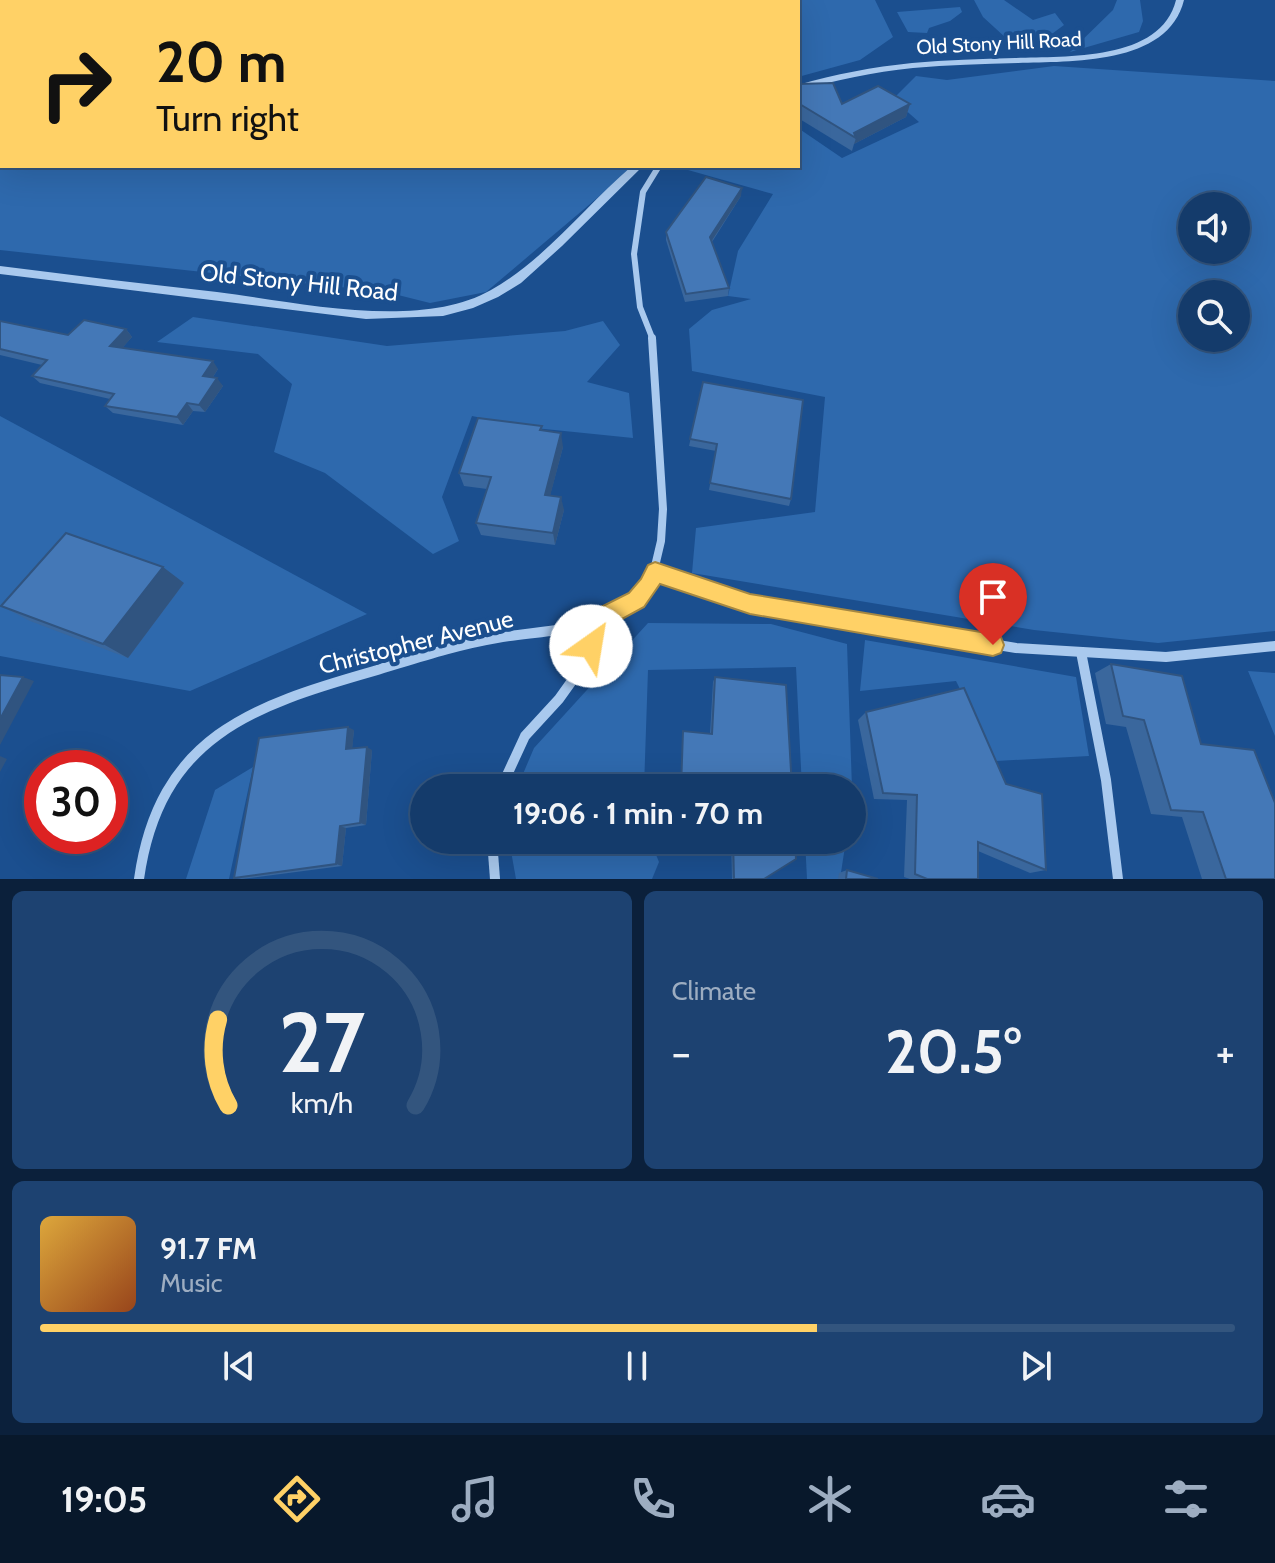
<!DOCTYPE html>
<meta charset="utf-8">
<style>
:root{--surface:#143b6b;--page:#1d4271;--text:#f1f3f6;--muted:#9dadc1;--line:#33557e;--accent:#ffd166}
body{margin:0;font-family:Cabin,sans-serif;background:var(--page);color:var(--text);height:100vh;display:flex;flex-direction:column;font-size:30px;white-space:nowrap}
*{box-sizing:border-box;margin:0}
p{font-size:26px;color:var(--muted)}
.icon{flex:none;width:44px;height:44px;fill:none;stroke:currentColor;stroke-width:2;stroke-linecap:round;stroke-linejoin:round}
.map{position:relative;height:879px;overflow:hidden}
.details{display:flex;flex-direction:column;gap:12px;padding:12px;background:#0b203b;flex:1}
.details>*{flex:none}
.guide{position:absolute;left:0px;top:0px;width:800px;height:168px;box-shadow:0 8px 32px #0002,0 0 0 2px var(--line);background:#ffd166;color:#111;overflow:hidden}
.tools{position:absolute;left:1178px;top:192px;display:grid;gap:16px}
.tools a{display:grid;place-items:center;width:72px;height:72px;border-radius:50%;background:var(--surface);box-shadow:0 8px 32px #0002,0 0 0 2px var(--line);font-size:40px}
.speed{position:absolute;left:24px;top:750px;display:flex;gap:16px;font-size:40px;font-weight:700;text-align:center}
.speed>*{display:grid;place-content:center;width:104px;height:104px;border-radius:50%;background:var(--surface);box-shadow:0 8px 32px #0002,0 0 0 2px var(--line);line-height:1}
.speed .limit{border:12px solid #d22;background:#fff;color:#111}
.pin{position:absolute;display:grid;place-items:center;width:68px;height:68px;color:#fff;margin:-82px -34px;border-radius:50% 50% 50% 0;rotate:-45deg;box-shadow:0 0 8px #0007}
.pin .icon{rotate:45deg}
.me{position:absolute;width:88px;margin:-44px;rotate:32deg;stroke-linejoin:round;filter:drop-shadow(0 0 6px #0008)}
.turn{display:flex;align-items:center;gap:28px;height:168px;padding:0 24px;font-size:36px}
.turn .icon{width:104px;height:104px;stroke-width:2.5}
.turn b{display:block;font-size:56px;line-height:68px}
.big{font-size:60px;font-weight:800;line-height:1.1}
.details .tile{flex:1;display:flex;flex-direction:column;justify-content:center;gap:12px;min-width:0;padding:0 28px;border-radius:12px;background:var(--page)}
.details .dial{align-items:center;gap:0}
.dial svg{height:208px;overflow:visible;fill:none;stroke:var(--line);stroke-width:7;stroke-linecap:round;text-anchor:middle}
.dial text{fill:var(--text);stroke:none}
.song{display:flex;align-items:center;gap:24px}
.cover{width:96px;height:96px;border-radius:12px;background:linear-gradient(135deg,hsl(40 70% 55%),hsl(20 70% 35%))}
.played{height:8px;border-radius:4px;background:linear-gradient(90deg,var(--accent) 65%,var(--line) 65%)}
.keys{display:flex;justify-content:space-around;direction:ltr}
.heat{display:flex;justify-content:space-between;align-items:center;font-size:44px;direction:ltr}
.details .tiles{flex:1;display:grid;gap:12px;grid-template-columns:1fr 1fr}
.tile:last-child{grid-column:span 2}
.trip{position:absolute;left:410px;top:774px;width:456px;height:80px;border-radius:40px;background:var(--surface);box-shadow:0 8px 32px #0002,0 0 0 2px var(--line);font-weight:800;line-height:80px;text-align:center}
.dock{display:flex;height:128px;justify-content:space-around;align-items:center;background:#08182b;color:var(--muted)}
.dock .icon{width:56px;height:56px}
.dock .on{color:var(--accent)}
.dock b{font-size:36px;color:var(--text)}
.map>svg:first-child{display:block}
.green{fill:#2e69ad;fill-rule:evenodd}
.lines{fill:none;stroke-linecap:round;stroke-linejoin:round}
.minor-far2{stroke:#a9c9ee;stroke-width:6}
.minor-far1{stroke:#a9c9ee;stroke-width:8}
.minor{stroke:#a9c9ee;stroke-width:10}
.tertiary{fill:#a9c9ee;fill-rule:evenodd}
.wall{fill:#3a679d}
.shaded-wall{fill:#305480}
.building{fill:#4478b7;stroke:#305480;stroke-width:2}
.route{fill:#ffd166;stroke:#a68842;stroke-width:2}
.labels{text-anchor:middle;dominant-baseline:central;stroke-width:8;stroke-linejoin:round;paint-order:stroke}
.far-street-label{font-size:20px;fill:#fff;stroke:#1b4f8f}
.street-label{font-size:24px;fill:#fff;stroke:#1b4f8f}
</style>
<div class="map">
<svg width="1275" height="879" viewBox="0 0 1275 879">
<rect width="100%" height="100%" fill="#1b4f8f"/>
<g class="green">
<polygon points="0,0 244,0 2,2 0,99"/>
<polygon points="666,0 875,0 893,37 860,60 798,77 798,2 658,2"/>
<polygon points="974,0 1004,0 1033,20 1055,13 1064,25 1049,36 1006,38 983,17"/>
<polygon points="1117,0 1140,0 1143,21 1139,32 1070,52 1113,10"/>
<polygon points="960,7 962,12 950,21 929,28 927,33 908,32 897,12"/>
<path d="M1054,66L1275,81V631L1158,643L1034,630L692,573L696,528L815,512L825,397L692,371L689,329L712,310L751,299L728,296L738,251L773,194L688,170L692,166H798V128L842,158L919,122L893,99L916,76L947,80ZM1192,206H1236V250H1192ZM1192,294H1236V338H1192Z"/>
<polygon points="0,149 2,166 635,166 486,292 430,303 386,292 0,250"/>
<polygon points="193,317 387,346 565,331 603,321 620,345 587,382 629,393 633,438 525,427 472,416 442,497 459,541 433,554 325,473 274,452 292,384 258,354 157,342"/>
<polygon points="0,416 367,614 190,691 0,656"/>
<polygon points="648,623 771,624 847,644 852,788 802,788 796,667 648,670 644,788 517,788 534,748"/>
<polygon points="865,640 1076,677 1089,756 996,761 956,681 860,691"/>
<polygon points="1248,671 1275,673 1275,736"/>
<polygon points="253,767 229,879 186,879 215,790"/>
<polygon points="509,840 650,840 659,862 652,879 516,879"/>
<polygon points="805,840 846,840 840,879 807,879"/>
</g>
<g class="lines">
<polyline class="minor-far2" points="653,340 640,307 634,254 643,192 659,166"/>
<g class="minor-far1">
<polyline points="652,338 663,509 661,541 652,579"/>
<polyline points="655,572 674,579"/>
</g>
<g class="minor">
<polyline points="668,577 787,610 1016,648 1166,657 1275,646"/>
<polyline points="1081,652 1106,780 1118,879"/>
<polyline points="501,788 525,736 559,699 584,664 603,618"/>
<polyline points="492,840 495,879"/>
<path d="M139,879C159,737 251,706 374,671C414,659 455,645 497,638C546,629 631,632 653,577"/>
</g>
<g class="tertiary">
<path d="M1176,0H1184C1168,66 1069,61 1018,63C983,64 948,65 913,68C873,72 836,80 798,91V85C835,74 873,67 912,63C946,60 981,59 1015,58C1064,56 1161,62 1176,0Z"/>
<path d="M632,166H643L562,246L521,283L498,297L473,308L443,316L366,319L0,274V266C72,275 144,284 217,292C296,302 419,331 491,290C546,259 585,206 632,166Z"/>
</g>
</g>
<g class="wall">
<polygon points="798,84 842,104 910,104 906,117 854,144 852,151 798,118"/>
<polygon points="741,196 712,242 729,288 728,296 685,302 666,240 666,232"/>
<polygon points="0,321 68,335 126,329 132,337 122,348 218,369 213,377 223,386 205,412 193,411 183,425 113,413 105,406 110,399 40,383 32,376 42,365 0,355"/>
<polygon points="703,382 791,499 789,506 709,490 716,451 689,446"/>
<polygon points="542,426 542,430 563,447 550,495 564,510 555,545 481,535 476,523 487,489 464,486 459,473"/>
<polygon points="184,583 128,658 30,621 1,606"/>
<polygon points="1111,664 1201,744 1275,879 1202,879 1182,817 1151,814 1126,727 1106,724 1095,673"/>
<polygon points="715,677 792,788 681,788 683,731 710,734 713,682"/>
<polygon points="866,712 1006,784 1046,870 1030,873 978,851 978,879 910,879 904,877 907,800 874,799 858,720"/>
<polygon points="354,730 352,748 372,750 366,825 346,828 342,866 242,879 234,878"/>
<polygon points="731,840 795,840 764,879 732,879"/>
<polygon points="847,870 878,879 838,879 839,873"/>
</g>
<g class="shaded-wall">
<polygon points="910,104 906,117 854,144 856,138 854,133"/>
<polygon points="742,188 741,196 709,245 710,237"/>
<polygon points="126,329 132,337 117,354 110,346"/>
<polygon points="213,361 218,369 209,383 203,376"/>
<polygon points="217,378 223,386 205,412 199,405"/>
<polygon points="187,403 193,411 183,425 177,417"/>
<polygon points="561,433 563,447 547,508 545,495"/>
<polygon points="561,497 564,510 555,545 553,533"/>
<polygon points="163,567 184,583 128,658 103,644"/>
<polygon points="23,677 34,681 0,745 0,719"/>
<polygon points="348,727 354,730 352,752 346,749"/>
<polygon points="367,747 372,750 366,825 360,823"/>
<polygon points="0,756 7,759 0,772"/>
<polygon points="340,826 346,828 342,866 336,864"/>
</g>
<g class="building">
<polygon points="258,0 344,0 342,2 256,2"/>
<polygon points="833,83 842,104 878,86 910,104 854,133 856,138 798,103 798,84"/>
<polygon points="706,177 742,188 710,237 729,288 686,294 666,232"/>
<polygon points="84,320 126,329 110,346 213,361 203,376 217,378 199,405 187,403 177,417 105,406 114,394 32,376 47,360 0,349 0,321 68,335"/>
<polygon points="703,382 803,400 791,499 710,483 717,444 690,439"/>
<polygon points="478,418 542,426 540,430 561,433 545,495 561,497 553,533 476,523 491,477 459,473"/>
<polygon points="66,533 163,567 103,644 1,606"/>
<polygon points="1111,664 1182,676 1201,744 1254,750 1275,803 1275,879 1226,879 1203,812 1171,810 1144,720 1123,716"/>
<polygon points="0,675 23,677 0,719"/>
<polygon points="715,677 786,685 792,788 681,788 683,731 712,734"/>
<polygon points="964,688 1006,784 1042,794 1046,870 978,842 978,879 927,879 915,874 917,795 883,793 866,712"/>
<polygon points="348,727 346,749 367,747 360,823 340,826 336,864 234,878 259,738"/>
<polygon points="733,840 795,840 796,859 764,879 734,879"/>
<polygon points="847,870 878,879 846,879"/>
</g>
<polygon class="route" points="655,562 750,594 993,634 1001,637 1004,645 1001,653 993,656 750,614 660,584 644,607 611,625 599,654 591,657 583,654 580,646 595,610 629,593 641,579 648,565"/>
<g class="labels">
<g class="far-street-label">
<text transform="translate(999 43) rotate(-3)">Old Stony Hill Road</text>
</g>
<g class="street-label">
<text transform="translate(299 282) rotate(6)">Old Stony Hill Road</text>
<text transform="translate(416 642) rotate(-14)">Christopher Avenue</text>
</g>
</g>
</svg>
<div class="tools">
<a><svg class="icon" aria-label="sound" viewBox="0 0 24 24"><path d="M4 9h4l5-4v14l-5-4H4zM17 9q2 3 0 6"/></svg></a>
<a><svg class="icon" aria-label="search" viewBox="0 0 24 24"><circle cx="10" cy="10" r="6"/><path d="M15 15l6 6"/></svg></a>
</div>
<div class="speed"><div class="limit">30</div></div>
<div class="pin" style="left:993px;top:645px;background:#d93025"><svg class="icon" aria-label="arrive" viewBox="0 0 24 24"><path d="M6 21V4h12l-3 4 3 4H6"/></svg></div>
<svg class="me" style="left:591px;top:646px" viewBox="-20 -20 40 40"><circle r="19" fill="#fff"/><path d="M0-13L10 11 0 6-10 11z" fill="#ffd166"/></svg>
<div class="trip">19:06 · 1 min · 70 m</div>
<div class="guide">
<div class="turn"><svg class="icon" aria-label="right" viewBox="0 0 24 24"><path d="M7 20v-9h11M14 6l5 5-5 5"/></svg><div><b>20 m</b>Turn right</div></div>
</div>
</div>
<section class="details">
<div class="tiles">
<div class="tile dial"><svg viewBox="0 0 100 80">
<path d="M14 69A42 42 0 1 1 86 69"/>
<path d="M14 69A42 42 0 0 1 10 36" stroke="#ffd166"/>
<text x="50" y="56" font-size="32" font-weight="700">27</text>
<text x="50" y="72" font-size="11">km/h</text>
</svg></div>
<div class="tile"><p>Climate</p>
<div class="heat"><a>−</a><b class="big">20.5°</b><a>+</a></div>
</div>
<div class="tile">
<div class="song"><i class="cover"></i><div><b>91.7 FM</b><p>Music</p></div></div>
<div class="played"></div>
<div class="keys"><svg class="icon" aria-label="previous" viewBox="0 0 24 24"><path d="M18 5L8 12l10 7zM5 5v14"/></svg><svg class="icon" aria-label="pause" viewBox="0 0 24 24"><path d="M8 5v14M16 5v14"/></svg><svg class="icon" aria-label="next" viewBox="0 0 24 24"><path d="M6 5l10 7-10 7zM19 5v14"/></svg></div>
</div>
</div>
</section>
<nav class="dock">
<b>19:05</b>
<svg class="icon on" aria-label="directions" viewBox="0 0 24 24"><path d="M12 3l9 9-9 9-9-9zM9 14v-3h6M13 9l2 2-2 2"/></svg>
<svg class="icon" aria-label="music" viewBox="0 0 24 24"><path d="M9 18V5l10-2v13"/><circle cx="6" cy="18" r="3"/><circle cx="16" cy="16" r="3"/></svg>
<svg class="icon" aria-label="phone" viewBox="0 0 24 24"><path d="M5 4h4l2 5-3 2q2 4 5 5l2-3 5 2v4C11 20 4 13 5 4z"/></svg>
<svg class="icon" aria-label="climate" viewBox="0 0 24 24"><path d="M12 3v18M4 7l16 10M4 17L20 7"/></svg>
<svg class="icon" aria-label="car" viewBox="0 0 24 24"><path d="M5 17H2v-5l4-1 3-4h7l3 4 3 1v5h-3M9 17h6M6 11h13"/><circle cx="7" cy="17" r="2"/><circle cx="17" cy="17" r="2"/></svg>
<svg class="icon" aria-label="filters" viewBox="0 0 24 24"><path d="M4 7h16M4 17h16"/><circle cx="9" cy="7" r="2"/><circle cx="15" cy="17" r="2"/></svg>
</nav>
